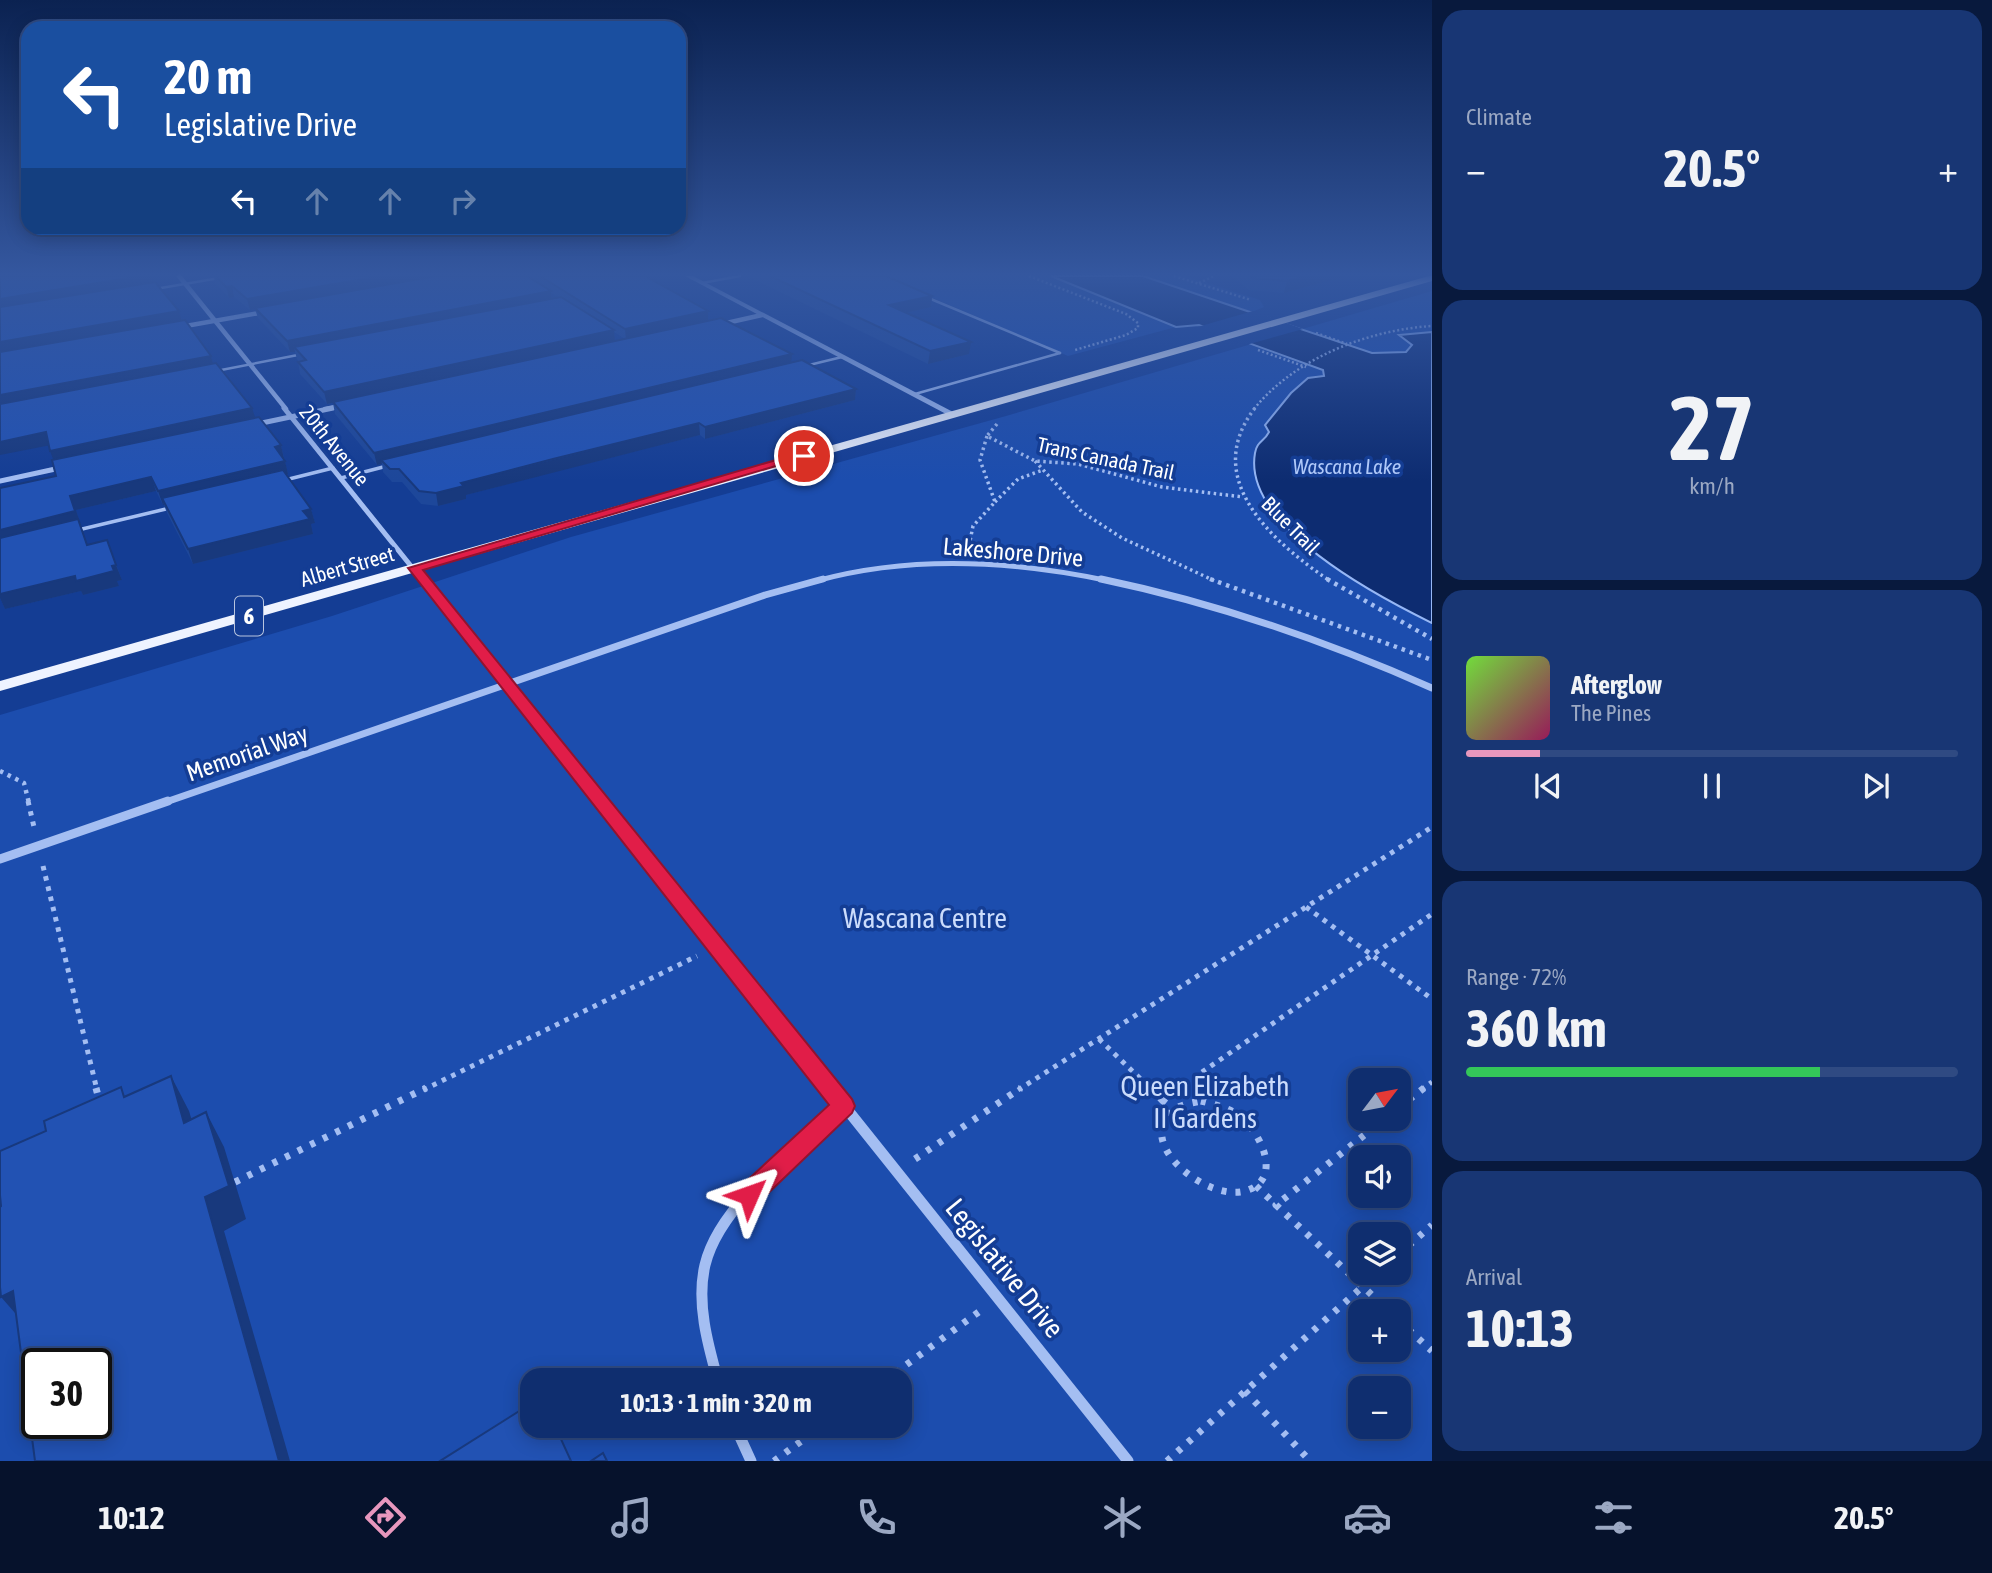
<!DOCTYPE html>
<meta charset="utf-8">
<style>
:root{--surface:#0f2e6f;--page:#183674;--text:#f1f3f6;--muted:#9ba8c3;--line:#2f4a82;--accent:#e797bd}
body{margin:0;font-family:"Asap Condensed",sans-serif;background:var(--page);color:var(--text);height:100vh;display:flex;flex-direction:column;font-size:26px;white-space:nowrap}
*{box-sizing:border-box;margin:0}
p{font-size:23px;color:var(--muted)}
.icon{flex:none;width:38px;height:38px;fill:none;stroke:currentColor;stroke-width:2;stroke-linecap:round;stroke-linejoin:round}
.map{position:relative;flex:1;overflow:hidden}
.details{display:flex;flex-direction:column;gap:10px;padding:10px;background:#08193d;width:560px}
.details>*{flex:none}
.top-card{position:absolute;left:21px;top:21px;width:665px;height:214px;border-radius:21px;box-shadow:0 4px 18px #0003,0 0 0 2px var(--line);background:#1a4fa0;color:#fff;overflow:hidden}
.needle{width:46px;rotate:58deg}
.controls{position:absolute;left:1348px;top:1068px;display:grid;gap:14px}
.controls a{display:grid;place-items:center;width:63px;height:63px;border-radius:14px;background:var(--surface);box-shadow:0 4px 18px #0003,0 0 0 2px var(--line);font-size:35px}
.speed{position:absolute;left:21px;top:1348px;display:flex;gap:14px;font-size:35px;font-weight:700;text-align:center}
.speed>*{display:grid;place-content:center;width:91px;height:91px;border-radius:50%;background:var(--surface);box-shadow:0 4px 18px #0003,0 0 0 2px var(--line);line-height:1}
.speed .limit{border:4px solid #111;border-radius:10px;background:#fff;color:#111}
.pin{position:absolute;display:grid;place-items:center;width:60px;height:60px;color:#fff;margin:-30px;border:4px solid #fff;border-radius:50%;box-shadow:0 2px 7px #0007}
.me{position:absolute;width:77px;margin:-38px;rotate:47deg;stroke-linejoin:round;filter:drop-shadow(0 0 5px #0008)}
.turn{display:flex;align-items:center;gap:24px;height:147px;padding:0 28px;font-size:32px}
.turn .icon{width:91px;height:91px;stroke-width:2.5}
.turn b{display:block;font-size:49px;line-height:60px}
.lanes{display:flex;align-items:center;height:66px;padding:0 28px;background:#0003;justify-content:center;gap:35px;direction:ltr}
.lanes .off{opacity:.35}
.big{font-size:52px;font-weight:700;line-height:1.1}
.details .widget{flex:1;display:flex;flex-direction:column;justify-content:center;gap:10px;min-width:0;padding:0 24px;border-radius:21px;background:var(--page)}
.details .dial{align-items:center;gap:0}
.dial b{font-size:91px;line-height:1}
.song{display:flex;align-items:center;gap:21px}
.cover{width:84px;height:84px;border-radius:10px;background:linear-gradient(135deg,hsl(100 70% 55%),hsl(330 70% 35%))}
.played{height:7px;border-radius:4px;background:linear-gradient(90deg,var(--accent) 15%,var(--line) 15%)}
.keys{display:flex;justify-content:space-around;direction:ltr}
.heat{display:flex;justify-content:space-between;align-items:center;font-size:38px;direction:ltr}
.charge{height:10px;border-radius:5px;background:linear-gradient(90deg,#34c759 72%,var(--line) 0)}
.trip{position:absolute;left:520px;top:1368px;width:392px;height:70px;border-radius:21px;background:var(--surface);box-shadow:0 4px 18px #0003,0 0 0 2px var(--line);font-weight:700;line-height:70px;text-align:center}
.dock{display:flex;height:112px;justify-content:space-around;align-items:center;background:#06122c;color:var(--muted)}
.dock .icon{width:49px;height:49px}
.dock .selected{color:var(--accent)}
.dock b{font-size:32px;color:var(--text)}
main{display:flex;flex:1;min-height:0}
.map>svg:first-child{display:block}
.green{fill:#1c4dae;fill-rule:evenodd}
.water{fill:#0d2c71;stroke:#96b7f5;stroke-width:2}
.pier{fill:#143d94}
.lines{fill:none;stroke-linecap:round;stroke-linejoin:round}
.path-far4{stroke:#a4bef2;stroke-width:2.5;stroke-dasharray:2 2.5;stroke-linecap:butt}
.path-far3{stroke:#a4bef2;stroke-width:3.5;stroke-dasharray:2.5 3.5;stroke-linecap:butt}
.path-far2{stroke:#a4bef2;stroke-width:4.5;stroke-dasharray:3.5 5;stroke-linecap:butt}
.path-far1{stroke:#a4bef2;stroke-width:5;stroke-dasharray:4.5 6;stroke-linecap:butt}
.path{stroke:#a4bef2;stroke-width:7;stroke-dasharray:5 9;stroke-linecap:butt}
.service-far1{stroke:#a4bef2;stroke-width:2.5}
.service{stroke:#a4bef2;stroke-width:3.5}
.minor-far4{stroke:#a4bef2;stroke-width:4.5}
.minor-far3{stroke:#a4bef2;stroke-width:5}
.minor-far2{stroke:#a4bef2;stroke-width:7}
.minor-far1{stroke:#a4bef2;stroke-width:9}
.minor{stroke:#a4bef2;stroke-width:11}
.tertiary{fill:#a4bef2;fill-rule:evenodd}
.primary{fill:#eef3ff;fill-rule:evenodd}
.wall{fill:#1d479a;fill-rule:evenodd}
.shaded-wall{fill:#18397d}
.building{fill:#2252b3;stroke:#18397d;stroke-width:2;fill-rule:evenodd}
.route{fill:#e11d48;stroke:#92132f;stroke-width:2}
.labels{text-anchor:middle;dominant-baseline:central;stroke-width:7;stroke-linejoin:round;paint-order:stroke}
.far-street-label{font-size:21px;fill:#fff;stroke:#143d94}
.far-water-label{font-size:21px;font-style:italic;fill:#b0c9f9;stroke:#143d94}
.shield{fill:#143d94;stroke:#b8c5df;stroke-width:2}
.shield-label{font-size:23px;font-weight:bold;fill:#fff}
.street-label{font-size:24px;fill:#fff;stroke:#143d94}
.near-park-label{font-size:28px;fill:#cbdcfc;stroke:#143d94}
.near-street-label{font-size:28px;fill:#fff;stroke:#143d94}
</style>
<main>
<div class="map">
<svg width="1432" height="1461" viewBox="0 0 1432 1461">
<rect width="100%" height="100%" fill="#143d94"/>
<g class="green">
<polygon points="882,276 1051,276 1176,327 1068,356"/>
<polygon points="1143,276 1186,276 1260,300 1264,307 1252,312"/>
<path d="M1432,291V1461H0V715L332,616L571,537L1006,416ZM1360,1080H1398V1118H1360ZM1360,1157H1398V1195H1360ZM1360,1234H1398V1272H1360ZM1360,1311H1398V1349H1360ZM37,1363H96V1423H37ZM532,1381H900V1426H532ZM1360,1388H1398V1426H1360Z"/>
</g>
<path class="water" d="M1051,276H1143L1372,353L1406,352L1412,345L1399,335L1432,332V623C1379,597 1242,526 1255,453C1257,441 1264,442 1269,432L1265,425L1291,393L1308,378L1324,376L1323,370L1199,325L1176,327Z"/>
<polygon class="pier" points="1253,311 1303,329 1246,345 1198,328 1187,330"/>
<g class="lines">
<g class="path-far4">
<polyline points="1029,276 1126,314 1138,323 1138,328 1126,335 1075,350"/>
<polyline points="1174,276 1251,300"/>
<polyline points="1199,283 1214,276"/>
<polyline points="1316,333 1347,344"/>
<polyline points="1258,350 1306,367"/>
<path d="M1254,409C1295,358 1368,330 1432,326"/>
</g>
<g class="path-far3">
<path d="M1255,408C1200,479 1273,542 1330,581"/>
<polyline points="997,424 987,436 1035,461 1078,464 1162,487 1243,497"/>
<polyline points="1035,461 1082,512 1122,538 1215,581"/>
<polyline points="995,502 1018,479 1043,470"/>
<polyline points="969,546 973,526 995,502 980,460 987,436"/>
</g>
<g class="path-far2">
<polyline points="1210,579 1432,660"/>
<polyline points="1327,579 1432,639"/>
<polyline points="0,771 24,783 29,803"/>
</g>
<g class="path-far1">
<polyline points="28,801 34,827"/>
<polyline points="43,866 97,1090"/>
<polyline points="1306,907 1432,999"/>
<polyline points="1099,1039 1152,1090"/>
<polyline points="423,1090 697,956"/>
<polyline points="1018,1090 1432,827"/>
<polyline points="1176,1090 1432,914"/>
<polyline points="1421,1090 1432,1082"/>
</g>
<g class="path">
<polyline points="96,1088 100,1103"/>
<polyline points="1150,1088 1162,1100 1179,1088"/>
<polyline points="1162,1100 1173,1109"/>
<path d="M1201,1101C1213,1104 1226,1107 1237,1114C1260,1130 1285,1180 1245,1191C1206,1202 1131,1141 1175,1109C1182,1104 1193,1103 1201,1101Z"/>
<polyline points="1398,1108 1424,1088"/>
<polyline points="1386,1118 1276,1205 1389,1311"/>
<polyline points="915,1159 1021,1088"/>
<polyline points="235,1182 426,1088"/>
<polyline points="1256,1186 1276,1205"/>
<polyline points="1398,1255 1432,1225"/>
<polyline points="1398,1320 1432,1351"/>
<polyline points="884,1381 980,1311"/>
<polyline points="1245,1391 1310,1461"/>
<polyline points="774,1461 822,1426"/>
<polyline points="1167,1461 1379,1272"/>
</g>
<g class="service-far1">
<polyline points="702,283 740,276"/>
<polyline points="155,289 231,276"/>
<polyline points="926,297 1060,353"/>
<polyline points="805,366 842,357"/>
<polyline points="216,371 303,354"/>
<polyline points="915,394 1060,353"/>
</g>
<g class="service">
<polyline points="341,478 387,466"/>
<polyline points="285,480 333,468"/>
<polyline points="78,530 170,508"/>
</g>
<g class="minor-far4">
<polyline points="179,276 286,409"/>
<polyline points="722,324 762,315"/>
<polyline points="180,327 265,312"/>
<polyline points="325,409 341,406"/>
</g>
<g class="minor-far3">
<polyline points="284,408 423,581"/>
<polyline points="257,424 333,408"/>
<polyline points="0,481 60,468"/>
<path d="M816,581C910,555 1014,561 1109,581"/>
</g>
<g class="minor-far2">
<polyline points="422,579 601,803"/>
<path d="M1101,579C1216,603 1324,640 1432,688"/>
<polyline points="163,803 765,595 823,579"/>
</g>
<g class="minor-far1">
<polyline points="600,801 831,1090"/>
<polyline points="0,859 168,801"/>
</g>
<g class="minor">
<polyline points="830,1088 1128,1461"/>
<path d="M718,1381C708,1345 696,1303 705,1265C720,1203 798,1148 844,1106"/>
<polyline points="735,1426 751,1461"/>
</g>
<polygon class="tertiary" points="685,276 693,276 955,413 948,415"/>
<polygon class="primary" points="1429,276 1432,276 1432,281 0,691 0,681"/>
</g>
<g class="wall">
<polygon points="0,276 150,276 152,282 211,356 213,363 255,417 281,445 288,474 287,475 311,509 315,523 311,524 313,534 193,564 167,513 164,505 163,505 156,491 76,510 87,545 107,540 122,580 117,581 119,586 83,595 81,591 5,609 0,598 0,488 56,476 54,460"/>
<path d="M214,276H645L708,311V321L791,362L856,389L855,400L705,439L700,435L554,472L466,495V499L438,506L421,504L402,482H392L383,472L382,464L377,465L335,414L333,403L327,404L300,374L298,362H299L297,359L295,352H290L258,318L255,309L250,310L234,297L229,298L215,283ZM551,293L558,297L552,299ZM614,332L625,339L615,341Z"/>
<polygon points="747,276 886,276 932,296 931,307 906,313 969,354 928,364"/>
<polygon points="1232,276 1346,276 1284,293 1249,290"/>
</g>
<g class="shaded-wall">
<polygon points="140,276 150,276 153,285 0,310 0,299"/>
<polygon points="381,276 441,276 250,310 247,299"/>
<polygon points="1307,276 1346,276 1284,293 1287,281"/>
<polygon points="232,286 234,297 229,298 226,287"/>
<polygon points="551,291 552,302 294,347 295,352 290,352 287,341"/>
<polygon points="932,296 931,307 888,317 889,305"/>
<polygon points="179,311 182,322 0,354 0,342"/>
<polygon points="708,311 708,322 626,340 625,329"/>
<polygon points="614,330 615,342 327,404 324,392"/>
<polygon points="971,342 969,354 928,364 930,351"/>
<polygon points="792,354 791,365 381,460 382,464 377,465 374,453"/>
<polygon points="211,356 214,367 0,409 0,395"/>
<polygon points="856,389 855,400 705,439 705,427"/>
<polygon points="252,408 256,420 55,464 50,451"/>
<polygon points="699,423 700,435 466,495 466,499 438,506 436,493 461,483"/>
<polygon points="46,432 51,445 0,455 0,442"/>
<polygon points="281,445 284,459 279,460 275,447"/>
<polygon points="285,461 288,474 165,504 162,498 164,505 163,505 158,491"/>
<polygon points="151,477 156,491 76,510 92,560 0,546 0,530 70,496"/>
<polygon points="311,509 315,523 311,524 313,534 193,564 188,549"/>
<polygon points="116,565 122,580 117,581 119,586 83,595 81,591 5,609 0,598 0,594"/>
<polygon points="171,1076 189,1111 203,1157 184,1123"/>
<polygon points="206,1112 224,1147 246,1219 224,1231 290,1461 279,1461 205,1197"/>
<polygon points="13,1291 29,1329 1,1297"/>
</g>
<g class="building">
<polygon points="0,276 140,276 0,299"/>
<polygon points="216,276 381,276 247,299 232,286 226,287"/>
<polygon points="436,276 527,276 551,291 287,341 255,308"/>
<polygon points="540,276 645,276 708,311 625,329"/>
<polygon points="770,276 886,276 932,296 889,305 971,342 930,351"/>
<polygon points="1250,276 1307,276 1287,281 1252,278"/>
<polygon points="155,282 179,311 0,342 0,307"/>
<polygon points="561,297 614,330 324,392 298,362 306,360 294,347"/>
<polygon points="721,318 792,354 374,453 333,402"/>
<polygon points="185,320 211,356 0,395 0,352"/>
<polygon points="802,360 856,389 705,427 699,423 553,459 461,483 464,486 436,493 419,491 399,469 390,469 381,460"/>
<polygon points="216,363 252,408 50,451 46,432 0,442 0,404"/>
<polygon points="259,417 281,445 275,447 285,461 158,491 151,477 70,496 75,511 0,530 0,488 56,476 52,460"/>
<polygon points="283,470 311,509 303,511 310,519 188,549 162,498"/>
<polygon points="78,519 87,545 107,540 116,565 112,566 114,571 76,581 75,576 0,594 0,538"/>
<path d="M171,1076L184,1123L206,1112L229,1186L205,1197L279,1461H35L13,1291L1,1297L0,1287V1207L1,1206L0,1195V1151L46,1131L44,1121L121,1087L124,1097ZM37,1363H96V1423H37Z"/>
<polygon points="532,1403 532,1426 555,1426 571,1461 440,1461"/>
<polygon points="603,1453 607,1461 591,1461"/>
</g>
<linearGradient id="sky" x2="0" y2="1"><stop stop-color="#0b2251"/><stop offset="0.57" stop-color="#34579f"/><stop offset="1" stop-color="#34579f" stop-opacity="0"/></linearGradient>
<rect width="1432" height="481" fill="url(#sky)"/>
<polygon class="route" points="800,453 810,456 423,570 852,1099 855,1106 852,1113 758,1203 749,1206 741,1203 737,1195 741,1186 829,1105 408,568"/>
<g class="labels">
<g class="far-street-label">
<text transform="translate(335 445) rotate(51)">20th Avenue</text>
<text transform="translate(1106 458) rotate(12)">Trans Canada Trail</text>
<text transform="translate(1291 525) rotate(45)">Blue Trail</text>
<text transform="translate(347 566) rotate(-16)">Albert Street</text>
</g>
<g class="far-water-label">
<text x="1347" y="466">Wascana Lake</text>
</g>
<rect class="shield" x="235" y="596.5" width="28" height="39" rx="5"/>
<g class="shield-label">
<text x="249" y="616">6</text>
</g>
<g class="street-label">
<text transform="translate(1013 552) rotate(5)">Lakeshore Drive</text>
<text transform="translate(247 753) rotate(-19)">Memorial Way</text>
</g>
<g class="near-park-label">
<text x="925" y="918">Wascana Centre</text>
<text x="1205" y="1086">Queen Elizabeth<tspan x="1205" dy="32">II Gardens</tspan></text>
</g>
<g class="near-street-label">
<text transform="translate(1005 1268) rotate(51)">Legislative Drive</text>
</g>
</g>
</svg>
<div class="controls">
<a><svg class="needle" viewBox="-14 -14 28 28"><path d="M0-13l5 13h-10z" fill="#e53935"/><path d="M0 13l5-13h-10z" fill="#9ba8c3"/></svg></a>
<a><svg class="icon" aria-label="sound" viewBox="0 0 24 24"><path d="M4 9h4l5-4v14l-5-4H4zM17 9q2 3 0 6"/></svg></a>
<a><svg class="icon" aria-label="layers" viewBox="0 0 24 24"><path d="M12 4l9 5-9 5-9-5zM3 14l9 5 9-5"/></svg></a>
<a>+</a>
<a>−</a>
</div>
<div class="speed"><div class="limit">30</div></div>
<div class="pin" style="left:804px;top:456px;background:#d93025"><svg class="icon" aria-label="arrive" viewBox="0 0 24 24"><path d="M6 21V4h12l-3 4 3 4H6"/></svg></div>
<svg class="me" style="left:749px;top:1195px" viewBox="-20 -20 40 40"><path d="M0-17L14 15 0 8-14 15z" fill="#e11d48" stroke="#fff" stroke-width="4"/></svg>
<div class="trip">10:13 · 1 min · 320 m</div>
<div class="top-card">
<div class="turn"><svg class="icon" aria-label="left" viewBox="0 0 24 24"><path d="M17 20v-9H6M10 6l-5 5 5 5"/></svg><div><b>20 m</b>Legislative Drive</div></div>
<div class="lanes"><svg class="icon" aria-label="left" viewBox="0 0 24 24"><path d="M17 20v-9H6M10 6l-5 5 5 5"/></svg><svg class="icon off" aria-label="ahead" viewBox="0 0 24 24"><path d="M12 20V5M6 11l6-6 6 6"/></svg><svg class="icon off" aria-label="ahead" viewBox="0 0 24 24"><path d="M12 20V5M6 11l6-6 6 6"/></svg><svg class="icon off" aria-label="right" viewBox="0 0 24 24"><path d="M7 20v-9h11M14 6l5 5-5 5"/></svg></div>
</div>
</div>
<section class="details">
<div class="widget"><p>Climate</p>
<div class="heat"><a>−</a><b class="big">20.5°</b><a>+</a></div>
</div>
<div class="widget dial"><b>27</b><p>km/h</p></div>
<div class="widget">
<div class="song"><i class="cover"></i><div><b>Afterglow</b><p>The Pines</p></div></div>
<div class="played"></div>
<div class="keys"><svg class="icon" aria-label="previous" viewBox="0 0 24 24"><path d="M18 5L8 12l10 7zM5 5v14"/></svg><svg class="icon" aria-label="pause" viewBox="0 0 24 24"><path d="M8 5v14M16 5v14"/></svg><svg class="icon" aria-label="next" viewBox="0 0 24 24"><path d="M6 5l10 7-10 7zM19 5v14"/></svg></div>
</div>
<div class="widget"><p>Range · 72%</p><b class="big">360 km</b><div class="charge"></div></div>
<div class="widget"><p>Arrival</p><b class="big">10:13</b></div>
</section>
</main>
<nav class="dock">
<b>10:12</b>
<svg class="icon selected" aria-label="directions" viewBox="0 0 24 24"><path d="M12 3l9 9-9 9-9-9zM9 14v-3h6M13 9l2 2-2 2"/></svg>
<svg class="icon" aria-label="music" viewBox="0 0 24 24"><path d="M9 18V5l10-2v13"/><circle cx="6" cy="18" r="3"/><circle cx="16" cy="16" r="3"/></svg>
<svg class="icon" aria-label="phone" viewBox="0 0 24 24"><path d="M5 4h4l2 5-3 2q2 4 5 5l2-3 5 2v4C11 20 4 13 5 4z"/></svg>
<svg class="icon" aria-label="climate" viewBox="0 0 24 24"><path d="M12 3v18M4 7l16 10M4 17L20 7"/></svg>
<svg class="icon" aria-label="car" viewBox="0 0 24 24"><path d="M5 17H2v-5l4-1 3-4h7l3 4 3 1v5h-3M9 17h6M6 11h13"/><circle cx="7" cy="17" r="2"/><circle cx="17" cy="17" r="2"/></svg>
<svg class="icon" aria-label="filters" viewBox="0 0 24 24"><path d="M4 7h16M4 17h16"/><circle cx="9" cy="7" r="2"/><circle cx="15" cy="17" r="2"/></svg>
<b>20.5°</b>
</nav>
